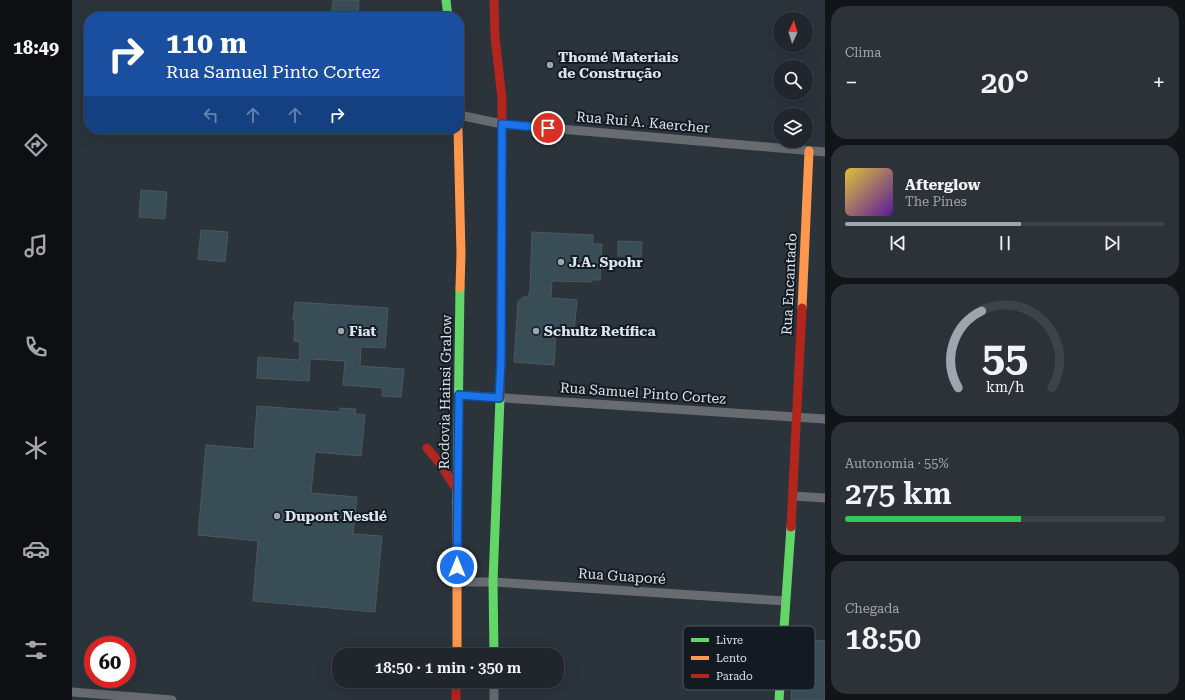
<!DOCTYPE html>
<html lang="pt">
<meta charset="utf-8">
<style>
:root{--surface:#20262c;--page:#2d3238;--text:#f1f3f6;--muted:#a2a5a9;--line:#3d4348;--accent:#9da6af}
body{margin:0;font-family:"Roboto Serif",serif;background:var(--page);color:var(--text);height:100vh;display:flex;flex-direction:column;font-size:15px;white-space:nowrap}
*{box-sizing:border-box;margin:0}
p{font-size:13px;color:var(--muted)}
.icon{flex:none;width:22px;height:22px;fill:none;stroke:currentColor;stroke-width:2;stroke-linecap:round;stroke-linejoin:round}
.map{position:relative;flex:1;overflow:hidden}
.panel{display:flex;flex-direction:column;gap:6px;padding:6px;background:#121518;width:360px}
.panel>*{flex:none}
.hud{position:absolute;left:12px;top:12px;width:380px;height:122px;border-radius:16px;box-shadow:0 4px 16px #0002,0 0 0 1px var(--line);background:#1a4fa0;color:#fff;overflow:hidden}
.needle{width:26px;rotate:4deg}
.controls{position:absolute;left:701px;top:12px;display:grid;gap:8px}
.controls a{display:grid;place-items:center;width:40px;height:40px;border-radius:50%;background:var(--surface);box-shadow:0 4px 16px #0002,0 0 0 1px var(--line);font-size:20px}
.speed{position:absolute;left:12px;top:636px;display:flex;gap:8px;font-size:20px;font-weight:700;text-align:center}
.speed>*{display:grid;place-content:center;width:52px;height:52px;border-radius:50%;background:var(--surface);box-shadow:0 4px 16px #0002,0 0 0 1px var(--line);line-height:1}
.speed .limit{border:6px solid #d22;background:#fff;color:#111}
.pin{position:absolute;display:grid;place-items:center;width:34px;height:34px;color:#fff;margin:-17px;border:2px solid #fff;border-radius:50%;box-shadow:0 1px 4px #0007}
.me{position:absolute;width:44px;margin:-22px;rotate:0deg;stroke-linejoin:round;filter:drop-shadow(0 0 3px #0008)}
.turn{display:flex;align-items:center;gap:14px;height:84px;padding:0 16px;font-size:18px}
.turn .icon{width:52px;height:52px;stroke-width:2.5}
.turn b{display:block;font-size:28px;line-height:34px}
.lanes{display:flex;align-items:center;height:38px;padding:0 16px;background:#0003;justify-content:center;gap:20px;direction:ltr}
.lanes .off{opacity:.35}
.big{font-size:30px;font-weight:600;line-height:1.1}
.panel .tile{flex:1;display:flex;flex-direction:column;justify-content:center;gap:6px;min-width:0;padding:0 14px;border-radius:16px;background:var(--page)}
.panel .dial{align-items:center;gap:0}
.dial svg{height:104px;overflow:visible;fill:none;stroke:var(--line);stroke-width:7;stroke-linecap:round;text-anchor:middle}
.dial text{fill:var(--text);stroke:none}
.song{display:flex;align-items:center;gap:12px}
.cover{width:48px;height:48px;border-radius:6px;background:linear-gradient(135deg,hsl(50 70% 55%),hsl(270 70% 35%))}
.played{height:4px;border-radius:2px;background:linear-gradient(90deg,var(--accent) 55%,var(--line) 55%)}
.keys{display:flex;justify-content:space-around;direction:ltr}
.heat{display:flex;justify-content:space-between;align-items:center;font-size:22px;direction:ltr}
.charge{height:6px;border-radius:3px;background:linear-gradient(90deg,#34c759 55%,var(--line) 0)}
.trip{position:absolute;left:260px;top:648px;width:232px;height:40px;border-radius:16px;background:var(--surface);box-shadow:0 4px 16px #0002,0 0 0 1px var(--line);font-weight:600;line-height:40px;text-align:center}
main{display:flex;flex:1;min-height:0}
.dock{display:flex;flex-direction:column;width:72px;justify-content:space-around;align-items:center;background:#0d0f12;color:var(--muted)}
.dock .icon{width:28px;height:28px}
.dock .current{color:var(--accent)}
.dock b{font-size:18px;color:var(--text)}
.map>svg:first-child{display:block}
.building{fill:#384d56;stroke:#4f575d}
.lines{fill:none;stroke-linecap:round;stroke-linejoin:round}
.street{stroke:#686b70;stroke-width:9}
.fast{stroke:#63d668;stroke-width:9}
.slow{stroke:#ff974d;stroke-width:9}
.jam{stroke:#b3261e;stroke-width:9}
.route-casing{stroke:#114b97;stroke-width:10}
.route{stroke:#1a73e8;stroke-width:7}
.poi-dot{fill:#9da6af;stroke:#131a21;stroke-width:1.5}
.labels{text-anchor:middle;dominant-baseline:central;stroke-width:4;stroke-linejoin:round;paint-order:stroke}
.poi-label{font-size:14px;font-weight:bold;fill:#dae4ee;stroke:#131a21;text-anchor:start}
.street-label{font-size:14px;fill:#dae4ee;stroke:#131a21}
.key{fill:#131a21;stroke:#4f575e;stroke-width:1}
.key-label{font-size:11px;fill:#dae4ee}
</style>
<main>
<nav class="dock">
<b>18:49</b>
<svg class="icon current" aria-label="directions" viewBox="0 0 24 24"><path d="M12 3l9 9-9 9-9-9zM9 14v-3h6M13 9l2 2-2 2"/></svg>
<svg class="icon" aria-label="music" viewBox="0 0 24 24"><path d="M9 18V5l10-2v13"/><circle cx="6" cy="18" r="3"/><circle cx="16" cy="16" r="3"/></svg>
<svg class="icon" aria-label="phone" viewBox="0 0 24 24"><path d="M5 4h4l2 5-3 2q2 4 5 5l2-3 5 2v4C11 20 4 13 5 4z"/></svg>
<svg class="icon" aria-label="climate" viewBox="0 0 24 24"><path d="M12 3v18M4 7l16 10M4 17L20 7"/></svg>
<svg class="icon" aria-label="car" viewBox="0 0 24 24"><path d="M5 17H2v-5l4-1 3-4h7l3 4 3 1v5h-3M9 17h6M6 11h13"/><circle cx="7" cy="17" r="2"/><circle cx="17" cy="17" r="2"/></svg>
<svg class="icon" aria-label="filters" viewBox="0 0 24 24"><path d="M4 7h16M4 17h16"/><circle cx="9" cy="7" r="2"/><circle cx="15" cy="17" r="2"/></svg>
</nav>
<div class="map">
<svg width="753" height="700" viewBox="0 0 753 700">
<rect width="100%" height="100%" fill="#2b333b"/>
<g class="building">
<polygon points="261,0 287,0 286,17 259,17"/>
<polygon points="69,190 95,192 93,219 67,217"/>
<polygon points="129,230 156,232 153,262 126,259"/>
<polygon points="460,232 521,235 521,244 530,244 528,280 519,280 519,282 480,281 479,298 505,300 502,332 484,331 482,365 442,362 446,302 451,297 456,297 458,291"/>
<polygon points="546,241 570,242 569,257 546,256"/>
<polygon points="223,302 316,308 313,348 289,347 288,366 332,369 329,397 310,396 311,388 271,385 273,361 238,359 237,381 185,378 186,357 227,360 228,342 222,341 223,321 221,320"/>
<polygon points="185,406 268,412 268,408 284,409 283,414 293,415 289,456 243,452 239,493 285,497 281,534 310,536 303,612 181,601 186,541 126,535 134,445 182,449"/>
<polygon points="735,640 753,641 753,700 719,700 721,677 732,678"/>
</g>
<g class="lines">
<g class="street">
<polyline points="387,115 430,124 753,152"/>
<polyline points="387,395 753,419"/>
<polyline points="721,496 753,498"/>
<polyline points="385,582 421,582 713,601"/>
<polyline points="422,681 422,700"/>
<polyline points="0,692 100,700"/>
</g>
<g class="fast">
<polyline points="374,0 376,17"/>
<polyline points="385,502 388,288"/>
<polyline points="422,655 421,582 428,398"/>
<polyline points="707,700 719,527"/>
</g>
<g class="slow">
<polyline points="386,129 389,254 388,288"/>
<polyline points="730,308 737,151"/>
<polyline points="385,502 385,655"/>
</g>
<g class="jam">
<polyline points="422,0 423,37 430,99 429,361 428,398"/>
<polyline points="355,448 369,465 385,490"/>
<polyline points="719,527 730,308"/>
<polyline points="384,681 384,700"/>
</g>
</g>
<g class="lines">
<g class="route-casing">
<polyline id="route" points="385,567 387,395 427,398 429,361 430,124 476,128"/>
</g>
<use href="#route" class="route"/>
</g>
<g class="poi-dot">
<circle cx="478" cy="65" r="4"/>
<circle cx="489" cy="262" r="4"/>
<circle cx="269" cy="331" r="4"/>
<circle cx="464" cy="331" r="4"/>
<circle cx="205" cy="516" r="4"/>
</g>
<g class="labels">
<g class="poi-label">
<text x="486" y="57">Thomé Materiais<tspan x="486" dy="16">de Construção</tspan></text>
<text x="497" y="262">J.A. Spohr</text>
<text x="277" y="331">Fiat</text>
<text x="472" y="331">Schultz Retífica</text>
<text x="213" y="516">Dupont Nestlé</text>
</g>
<g class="street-label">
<text transform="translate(571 122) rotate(5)">Rua Rui A. Kaercher</text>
<text transform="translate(717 284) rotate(-87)">Rua Encantado</text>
<text transform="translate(373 392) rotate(-89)">Rodovia Hainsi Gralow</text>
<text transform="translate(571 393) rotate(4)">Rua Samuel Pinto Cortez</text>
<text transform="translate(550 576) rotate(4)">Rua Guaporé</text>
</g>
</g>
<rect x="611" y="626" width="132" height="64" rx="6" class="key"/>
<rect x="619" y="638" width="18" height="4" fill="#63d668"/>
<rect x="619" y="656" width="18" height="4" fill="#ff974d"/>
<rect x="619" y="674" width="18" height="4" fill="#b3261e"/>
<g class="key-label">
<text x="644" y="644">Livre</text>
<text x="644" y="662">Lento</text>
<text x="644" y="680">Parado</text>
</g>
</svg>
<div class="controls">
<a><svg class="needle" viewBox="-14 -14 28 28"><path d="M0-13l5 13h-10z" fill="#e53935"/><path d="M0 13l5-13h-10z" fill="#a2a5a9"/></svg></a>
<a><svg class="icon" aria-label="search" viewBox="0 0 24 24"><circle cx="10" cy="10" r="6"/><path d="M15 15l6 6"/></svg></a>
<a><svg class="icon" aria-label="layers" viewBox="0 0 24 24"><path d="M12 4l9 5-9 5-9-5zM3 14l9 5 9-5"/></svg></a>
</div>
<div class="speed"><div class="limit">60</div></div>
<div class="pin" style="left:476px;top:128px;background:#d93025"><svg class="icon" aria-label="arrive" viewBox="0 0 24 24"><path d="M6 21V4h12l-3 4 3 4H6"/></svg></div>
<svg class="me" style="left:385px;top:567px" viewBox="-20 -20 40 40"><circle r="17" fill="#1a73e8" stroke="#fff" stroke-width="3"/><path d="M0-11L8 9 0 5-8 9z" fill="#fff"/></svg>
<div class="trip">18:50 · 1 min · 350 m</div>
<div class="hud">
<div class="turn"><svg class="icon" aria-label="right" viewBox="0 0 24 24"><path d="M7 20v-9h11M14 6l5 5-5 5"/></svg><div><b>110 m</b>Rua Samuel Pinto Cortez</div></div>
<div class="lanes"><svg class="icon off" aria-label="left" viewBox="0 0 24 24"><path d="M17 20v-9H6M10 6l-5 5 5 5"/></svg><svg class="icon off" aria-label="ahead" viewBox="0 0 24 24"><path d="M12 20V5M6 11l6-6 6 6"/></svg><svg class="icon off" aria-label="ahead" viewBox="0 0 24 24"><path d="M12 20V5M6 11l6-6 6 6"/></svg><svg class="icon" aria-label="right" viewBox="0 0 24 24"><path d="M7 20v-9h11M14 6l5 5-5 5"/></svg></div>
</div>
</div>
<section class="panel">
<div class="tile"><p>Clima</p>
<div class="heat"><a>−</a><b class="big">20°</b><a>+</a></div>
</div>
<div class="tile">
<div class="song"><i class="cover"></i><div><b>Afterglow</b><p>The Pines</p></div></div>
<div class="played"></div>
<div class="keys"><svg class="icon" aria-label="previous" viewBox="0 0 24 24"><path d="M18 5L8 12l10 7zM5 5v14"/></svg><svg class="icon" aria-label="pause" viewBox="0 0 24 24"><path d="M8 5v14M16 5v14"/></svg><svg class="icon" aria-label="next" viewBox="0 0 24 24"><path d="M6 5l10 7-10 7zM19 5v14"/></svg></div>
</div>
<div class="tile dial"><svg viewBox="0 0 100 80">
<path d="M14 69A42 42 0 1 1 86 69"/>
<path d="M14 69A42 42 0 0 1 32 10" stroke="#9da6af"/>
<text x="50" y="56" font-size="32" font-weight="700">55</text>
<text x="50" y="72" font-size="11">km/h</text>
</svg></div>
<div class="tile"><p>Autonomia · 55%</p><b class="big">275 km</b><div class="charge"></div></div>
<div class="tile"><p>Chegada</p><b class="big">18:50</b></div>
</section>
</main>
